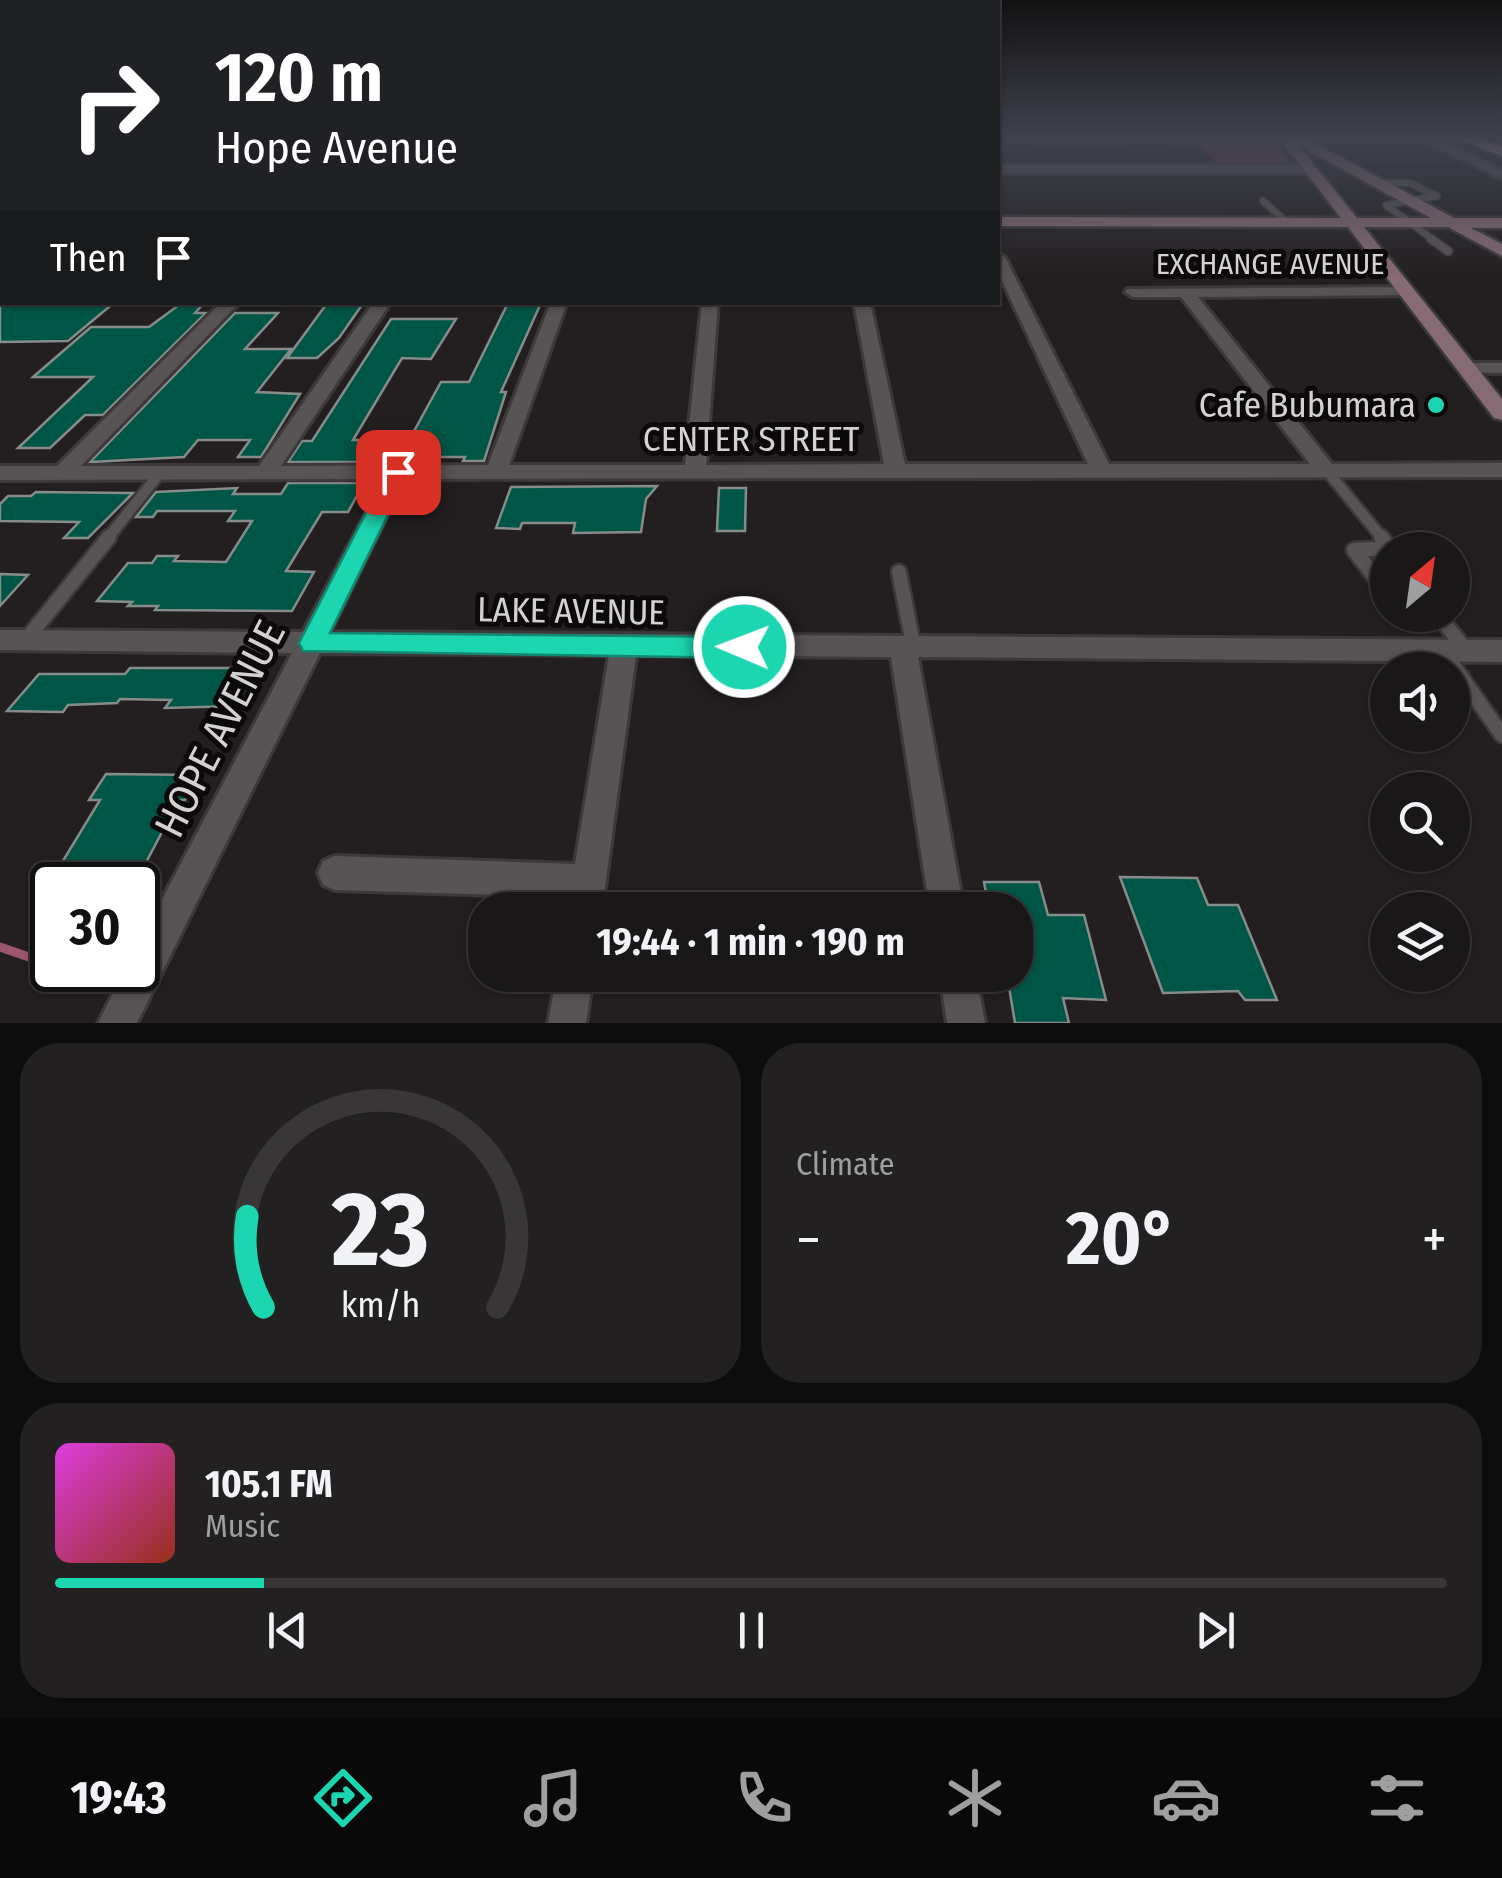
<!DOCTYPE html>
<meta charset="utf-8">
<style>
:root{--surface:#1a1718;--page:#232021;--text:#f1f3f6;--muted:#9f9fa2;--line:#383637;--accent:#1cd5b1}
body{margin:0;font-family:"Fira Sans Condensed",sans-serif;background:var(--page);color:var(--text);height:100vh;display:flex;flex-direction:column;font-size:38px;white-space:nowrap}
*{box-sizing:border-box;margin:0}
p{font-size:32px;color:var(--muted)}
.icon{flex:none;width:55px;height:55px;fill:none;stroke:currentColor;stroke-width:2;stroke-linecap:round;stroke-linejoin:round}
.map{position:relative;height:1023px;overflow:hidden}
.side{display:flex;flex-direction:column;gap:20px;padding:20px;background:#0e0d0d;flex:1}
.side>*{flex:none}
.banner{position:absolute;left:0px;top:0px;width:1000px;height:305px;box-shadow:0 2px 8px #0004,0 0 0 2px var(--line);background:#202124;color:#fff;overflow:hidden}
.needle{width:65px;rotate:29deg}
.tools{position:absolute;left:1370px;top:532px;display:grid;gap:20px}
.tools a{display:grid;place-items:center;width:100px;height:100px;border-radius:50%;background:var(--surface);box-shadow:0 2px 8px #0004,0 0 0 2px var(--line);font-size:50px}
.speed{position:absolute;left:30px;top:862px;display:flex;gap:20px;font-size:50px;font-weight:700;text-align:center}
.speed>*{display:grid;place-content:center;width:130px;height:130px;border-radius:50%;background:var(--surface);box-shadow:0 2px 8px #0004,0 0 0 2px var(--line);line-height:1}
.speed .limit{border:5px solid #111;border-radius:15px;background:#fff;color:#111}
.pin{position:absolute;display:grid;place-items:center;width:85px;height:85px;color:#fff;margin:-42px;border-radius:20px;box-shadow:0 5px 15px #0006}
.me{position:absolute;width:110px;margin:-55px;rotate:271deg;stroke-linejoin:round;filter:drop-shadow(0 0 8px #0008)}
.turn{display:flex;align-items:center;gap:35px;height:210px;padding:0 50px;font-size:45px}
.turn .icon{width:130px;height:130px;stroke-width:2.5}
.turn b{display:block;font-size:70px;line-height:85px}
.then{display:flex;align-items:center;height:95px;padding:0 50px;background:#0003;gap:20px;font-size:38px}
.big{font-size:75px;font-weight:700;line-height:1.1}
.side .card{flex:1;display:flex;flex-direction:column;justify-content:center;gap:15px;min-width:0;padding:0 35px;border-radius:40px;background:var(--page)}
.side .dial{align-items:center;gap:0}
.dial svg{height:260px;overflow:visible;fill:none;stroke:var(--line);stroke-width:7;stroke-linecap:round;text-anchor:middle}
.dial text{fill:var(--text);stroke:none}
.song{display:flex;align-items:center;gap:30px}
.cover{width:120px;height:120px;border-radius:15px;background:linear-gradient(135deg,hsl(300 70% 55%),hsl(10 70% 35%))}
.played{height:10px;border-radius:5px;background:linear-gradient(90deg,var(--accent) 15%,var(--line) 15%)}
.keys{display:flex;justify-content:space-around;direction:ltr}
.heat{display:flex;justify-content:space-between;align-items:center;font-size:55px;direction:ltr}
.side .tiles{flex:1;display:grid;gap:20px;grid-template-columns:1fr 1fr}
.card:last-child{grid-column:span 2}
.trip{position:absolute;left:468px;top:892px;width:565px;height:100px;border-radius:40px;background:var(--surface);box-shadow:0 2px 8px #0004,0 0 0 2px var(--line);font-weight:700;line-height:100px;text-align:center}
.dock{display:flex;height:160px;justify-content:space-around;align-items:center;background:#0a090a;color:var(--muted)}
.dock .icon{width:70px;height:70px}
.dock .on{color:var(--accent)}
.dock b{font-size:45px;color:var(--text)}
.map>svg:first-child{display:block}
.green{fill:#6e2f49}
.lines{fill:none;stroke-linecap:round;stroke-linejoin:round}
.stream{stroke:#9c5770;stroke-width:9}
.building{fill:#005646;stroke:#868c8a;stroke-width:2.5}
.lane-far3-casing{stroke:#3d393a;stroke-width:9}
.lane-far2-casing{stroke:#3d393a;stroke-width:11}
.lane-far1-casing{stroke:#3d393a;stroke-width:15}
.lane-casing{stroke:#3d393a;stroke-width:19}
.street-casing{stroke:#3d393a;stroke-width:6}
.secondary-casing{stroke:#3d393a;stroke-width:5}
.highway-casing{stroke:#3d393a;stroke-width:5}
.lane-far3{stroke:#585355;stroke-width:6}
.lane-far2{stroke:#585355;stroke-width:8}
.lane-far1{stroke:#585355;stroke-width:10}
.lane{stroke:#585355;stroke-width:14}
.street{fill:#585355;fill-rule:evenodd}
.secondary{fill:#866a74;fill-rule:evenodd}
.highway{fill:#f39ebd;fill-rule:evenodd}
.route{fill:#1cd5b1;stroke:#128a73;stroke-width:2.5}
.poi-dot{fill:#1cd5b1;stroke:#0b090a;stroke-width:4}
.labels{text-anchor:middle;dominant-baseline:central;stroke-width:10;stroke-linejoin:round;paint-order:stroke}
.far-street-label{font-size:30px;fill:#d4d1d2;stroke:#0b090a}
.poi-label{font-size:35px;fill:#d4d1d2;stroke:#0b090a;text-anchor:end}
.street-label{font-size:35px;fill:#d4d1d2;stroke:#0b090a}
.near-street-label{font-size:42px;fill:#d4d1d2;stroke:#0b090a}
</style>
<div class="map">
<svg width="1502" height="1023" viewBox="0 0 1502 1023">
<rect width="100%" height="100%" fill="#231f20"/>
<polygon class="green" points="1158,137 1271,137 1296,169 1225,169 1200,147 1169,147"/>
<g class="lines">
<g class="stream">
<polyline points="0,947 52,965"/>
<polyline points="68,970 82,975"/>
</g>
</g>
<g class="building">
<polygon points="0,302 115,302 68,341 0,342"/>
<polygon points="183,302 205,302 195,313 206,313 103,415 85,415 50,448 18,448 93,377 33,377 91,327 149,327"/>
<polygon points="328,302 364,302 339,338 317,358 287,358"/>
<polygon points="508,303 541,303 501,392 506,392 484,461 463,461 465,457 410,457 407,462 288,462 302,441 312,441 391,319 456,319 431,359 402,358 353,440 400,440 404,433 413,433 441,382 469,382"/>
<polygon points="235,313 278,313 245,349 291,349 257,392 300,394 261,457 238,457 250,440 198,440 184,457 90,462"/>
<polygon points="288,483 364,483 348,512 322,512 286,571 314,572 292,611 155,610 158,606 128,606 132,602 97,601 128,563 152,563 157,556 178,556 174,561 226,562 252,521 228,521 235,511 157,511 153,517 136,517 156,492 237,488 233,494 281,494"/>
<polygon points="657,486 646,499 641,532 573,533 575,523 522,523 520,529 496,528 511,487"/>
<polygon points="719,488 746,488 745,531 717,531"/>
<polygon points="36,492 126,493 133,493 88,538 64,538 79,522 0,521 0,504 8,496 31,496"/>
<polygon points="0,574 28,575 0,606"/>
<polygon points="130,668 258,668 238,706 165,708 171,700 120,699 117,703 68,705 63,712 7,711 39,674 125,674"/>
<polygon points="106,774 199,775 185,800 179,800 143,868 137,868 128,885 82,885 92,869 58,869 100,800 89,800"/>
<polygon points="1120,877 1197,878 1208,905 1238,905 1277,1000 1245,1000 1238,991 1163,993"/>
<polygon points="984,882 1039,882 1048,915 1084,915 1106,1000 1063,998 1069,1023 1015,1023 1007,975 1015,975 1015,910 989,910"/>
</g>
<g class="lines">
<g class="lane-far3-casing">
<g id="lane-far3">
<polyline points="998,140 1122,142 1121,137"/>
<polyline points="1380,183 1410,183 1437,196 1386,205 1435,241"/>
<polyline points="1263,201 1288,223"/>
</g>
</g>
<g class="lane-far2-casing">
<polyline id="lane-far2" points="1431,239 1448,251"/>
</g>
<g class="lane-far1-casing">
<g id="lane-far1">
<polyline points="1327,471 1383,539"/>
<polyline points="107,539 160,473"/>
</g>
</g>
<g class="lane-casing">
<g id="lane">
<polyline points="1381,537 1390,548 1354,550 1388,594"/>
<polyline points="1390,548 1411,550"/>
<polyline points="899,572 914,649"/>
<polyline points="1452,591 1452,599"/>
<polyline points="1438,615 1466,650"/>
<polyline points="25,641 109,537"/>
<polyline points="1443,651 1502,735"/>
</g>
</g>
<g class="street-casing">
<g id="street">
<polygon points="1416,137 1431,137 1502,170 1502,179"/>
<polygon points="998,165 1308,165 1314,169 1308,173 998,173"/>
<polygon points="998,253 1005,257 1109,464 1310,464 1181,297 1133,297 1125,292 1127,289 1406,287 1412,289 1412,295 1198,297 1332,464 1502,463 1502,477 405,479 330,632 1502,640 1502,662 918,657 964,910 930,910 891,657 636,655 602,910 568,910 570,897 335,890 323,885 318,873 323,861 335,856 575,864 609,655 320,653 137,1023 98,1023 125,970 138,970 138,945 292,653 0,650 0,630 303,632 384,479 0,480 0,466 57,466 222,302 240,302 81,466 259,466 374,302 391,302 281,466 488,465 551,302 567,302 509,465 685,465 702,302 718,302 706,465 884,464 854,302 870,302 905,464 1088,464 998,272"/>
<rect x="0" y="280" width="2" height="10"/>
<polygon points="1467,363 1502,363 1502,373 1461,372 1461,364"/>
<polygon points="557,975 593,975 586,1023 548,1023"/>
<polygon points="940,975 976,975 985,1023 947,1023"/>
</g>
</g>
<g class="secondary-casing">
<g id="secondary">
<path d="M1279,137H1303L1454,218H1502V228H1471L1502,244V256L1448,227H1364L1502,399V420L1494,418L1348,227L998,226V217L1341,218ZM1297,144L1431,218H1357Z"/>
<polygon points="2,140 2,149 0,150 0,141"/>
<polygon points="0,217 2,218 2,227 0,227"/>
</g>
</g>
<g class="highway-casing">
<polygon id="highway" points="1453,137 1475,137 1502,146 1502,156"/>
</g>
<use href="#lane-far3" class="lane-far3"/>
<use href="#lane-far2" class="lane-far2"/>
<use href="#lane-far1" class="lane-far1"/>
<use href="#lane" class="lane"/>
<use href="#street" class="street"/>
<use href="#secondary" class="secondary"/>
<use href="#highway" class="highway"/>
</g>
<linearGradient id="sky" x2="0" y2="1"><stop stop-color="#131112"/><stop offset="0.49" stop-color="#3f424e"/><stop offset="1" stop-color="#3f424e" stop-opacity="0"/></linearGradient>
<rect width="1502" height="280" fill="url(#sky)"/>
<polygon class="route" points="398,465 409,472 330,633 744,637 753,640 757,647 753,655 744,658 303,651 299,643 387,472"/>
<circle class="poi-dot" cx="1436" cy="405" r="10"/>
<g class="labels">
<g class="far-street-label">
<text x="1270" y="264">EXCHANGE AVENUE</text>
</g>
<g class="poi-label">
<text x="1416" y="405">Cafe Bubumara</text>
</g>
<g class="street-label">
<text x="751" y="439">CENTER STREET</text>
<text transform="translate(571 611) rotate(1)">LAKE AVENUE</text>
</g>
<g class="near-street-label">
<text transform="translate(220 729) rotate(-63)">HOPE AVENUE</text>
</g>
</g>
</svg>
<div class="tools">
<a><svg class="needle" viewBox="-14 -14 28 28"><path d="M0-13l5 13h-10z" fill="#e53935"/><path d="M0 13l5-13h-10z" fill="#9f9fa2"/></svg></a>
<a><svg class="icon" aria-label="sound" viewBox="0 0 24 24"><path d="M4 9h4l5-4v14l-5-4H4zM17 9q2 3 0 6"/></svg></a>
<a><svg class="icon" aria-label="search" viewBox="0 0 24 24"><circle cx="10" cy="10" r="6"/><path d="M15 15l6 6"/></svg></a>
<a><svg class="icon" aria-label="layers" viewBox="0 0 24 24"><path d="M12 4l9 5-9 5-9-5zM3 14l9 5 9-5"/></svg></a>
</div>
<div class="speed"><div class="limit">30</div></div>
<div class="pin" style="left:398px;top:472px;background:#d93025"><svg class="icon" aria-label="arrive" viewBox="0 0 24 24"><path d="M6 21V4h12l-3 4 3 4H6"/></svg></div>
<svg class="me" style="left:744px;top:647px" viewBox="-20 -20 40 40"><circle r="17" fill="#1cd5b1" stroke="#fff" stroke-width="3"/><path d="M0-11L8 9 0 5-8 9z" fill="#fff"/></svg>
<div class="trip">19:44 · 1 min · 190 m</div>
<div class="banner">
<div class="turn"><svg class="icon" aria-label="right" viewBox="0 0 24 24"><path d="M7 20v-9h11M14 6l5 5-5 5"/></svg><div><b>120 m</b>Hope Avenue</div></div>
<div class="then">Then<svg class="icon" aria-label="arrive" viewBox="0 0 24 24"><path d="M6 21V4h12l-3 4 3 4H6"/></svg></div>
</div>
</div>
<section class="side">
<div class="tiles">
<div class="card dial"><svg viewBox="0 0 100 80">
<path d="M14 69A42 42 0 1 1 86 69"/>
<path d="M14 69A42 42 0 0 1 9 41" stroke="#1cd5b1"/>
<text x="50" y="56" font-size="32" font-weight="700">23</text>
<text x="50" y="72" font-size="11">km/h</text>
</svg></div>
<div class="card"><p>Climate</p>
<div class="heat"><a>−</a><b class="big">20°</b><a>+</a></div>
</div>
<div class="card">
<div class="song"><i class="cover"></i><div><b>105.1 FM</b><p>Music</p></div></div>
<div class="played"></div>
<div class="keys"><svg class="icon" aria-label="previous" viewBox="0 0 24 24"><path d="M18 5L8 12l10 7zM5 5v14"/></svg><svg class="icon" aria-label="pause" viewBox="0 0 24 24"><path d="M8 5v14M16 5v14"/></svg><svg class="icon" aria-label="next" viewBox="0 0 24 24"><path d="M6 5l10 7-10 7zM19 5v14"/></svg></div>
</div>
</div>
</section>
<nav class="dock">
<b>19:43</b>
<svg class="icon on" aria-label="directions" viewBox="0 0 24 24"><path d="M12 3l9 9-9 9-9-9zM9 14v-3h6M13 9l2 2-2 2"/></svg>
<svg class="icon" aria-label="music" viewBox="0 0 24 24"><path d="M9 18V5l10-2v13"/><circle cx="6" cy="18" r="3"/><circle cx="16" cy="16" r="3"/></svg>
<svg class="icon" aria-label="phone" viewBox="0 0 24 24"><path d="M5 4h4l2 5-3 2q2 4 5 5l2-3 5 2v4C11 20 4 13 5 4z"/></svg>
<svg class="icon" aria-label="climate" viewBox="0 0 24 24"><path d="M12 3v18M4 7l16 10M4 17L20 7"/></svg>
<svg class="icon" aria-label="car" viewBox="0 0 24 24"><path d="M5 17H2v-5l4-1 3-4h7l3 4 3 1v5h-3M9 17h6M6 11h13"/><circle cx="7" cy="17" r="2"/><circle cx="17" cy="17" r="2"/></svg>
<svg class="icon" aria-label="filters" viewBox="0 0 24 24"><path d="M4 7h16M4 17h16"/><circle cx="9" cy="7" r="2"/><circle cx="15" cy="17" r="2"/></svg>
</nav>
